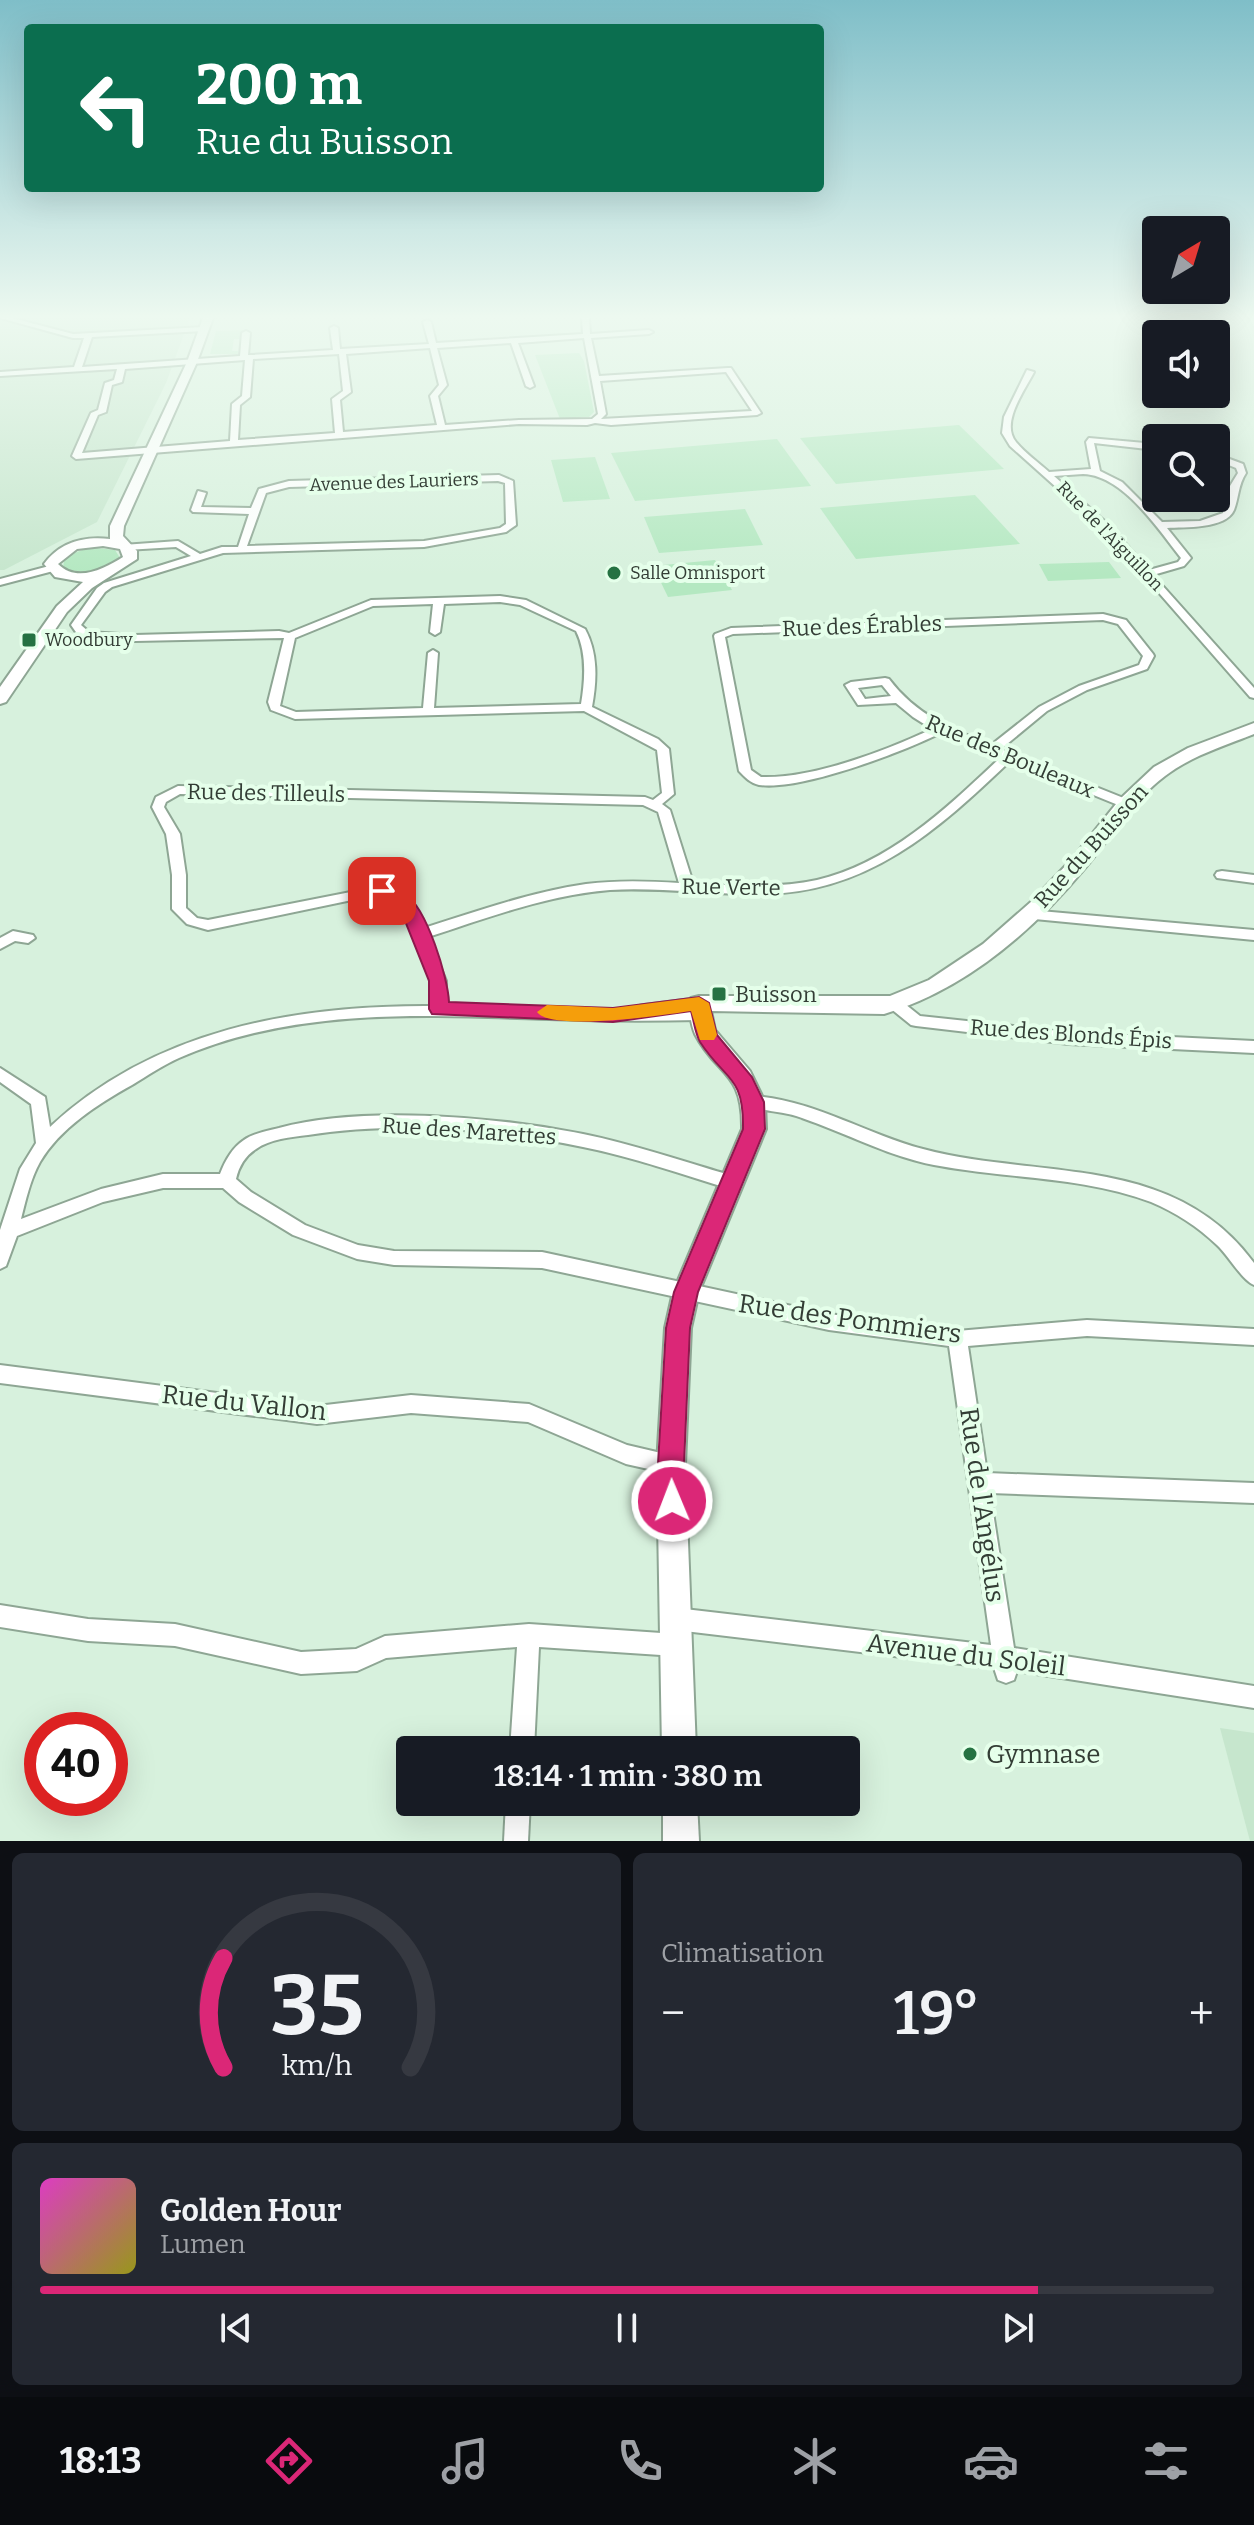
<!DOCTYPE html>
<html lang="fr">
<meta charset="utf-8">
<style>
:root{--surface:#171b24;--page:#242831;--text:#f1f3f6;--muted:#9ea1a6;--line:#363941;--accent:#db2777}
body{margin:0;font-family:Bitter,serif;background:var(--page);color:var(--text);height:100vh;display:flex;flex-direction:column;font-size:30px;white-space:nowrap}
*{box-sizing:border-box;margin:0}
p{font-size:26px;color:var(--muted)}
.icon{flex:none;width:44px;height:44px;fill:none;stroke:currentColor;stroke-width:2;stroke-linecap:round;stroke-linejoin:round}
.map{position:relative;height:1841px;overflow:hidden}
.details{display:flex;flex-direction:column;gap:12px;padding:12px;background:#0d0f14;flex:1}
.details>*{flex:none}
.banner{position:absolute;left:24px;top:24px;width:800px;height:168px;border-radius:8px;box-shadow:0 8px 32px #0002;background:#0b6e4f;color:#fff;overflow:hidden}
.needle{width:52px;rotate:38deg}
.controls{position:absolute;left:1142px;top:216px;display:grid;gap:16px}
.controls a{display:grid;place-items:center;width:88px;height:88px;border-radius:8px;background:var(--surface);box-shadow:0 8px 32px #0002;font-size:40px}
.speed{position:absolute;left:24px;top:1712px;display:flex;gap:16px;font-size:40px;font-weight:700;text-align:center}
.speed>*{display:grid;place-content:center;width:104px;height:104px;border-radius:50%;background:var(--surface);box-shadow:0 8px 32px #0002;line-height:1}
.speed .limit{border:12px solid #d22;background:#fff;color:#111}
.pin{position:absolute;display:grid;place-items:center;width:68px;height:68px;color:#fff;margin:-34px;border-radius:16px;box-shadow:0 4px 12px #0006}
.me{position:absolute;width:88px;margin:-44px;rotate:359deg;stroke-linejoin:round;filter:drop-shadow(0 0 6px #0008)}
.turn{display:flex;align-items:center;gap:28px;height:168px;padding:0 40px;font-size:36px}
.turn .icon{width:104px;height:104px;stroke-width:2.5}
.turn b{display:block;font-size:56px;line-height:68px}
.big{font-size:60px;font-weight:600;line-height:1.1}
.details .tile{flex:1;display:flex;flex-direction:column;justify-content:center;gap:12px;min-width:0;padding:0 28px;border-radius:12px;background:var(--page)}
.details .dial{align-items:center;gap:0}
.dial svg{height:208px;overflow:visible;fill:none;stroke:var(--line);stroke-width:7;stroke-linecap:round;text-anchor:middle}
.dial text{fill:var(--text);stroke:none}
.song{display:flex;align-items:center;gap:24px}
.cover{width:96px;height:96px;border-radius:12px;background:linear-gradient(135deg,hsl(310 70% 55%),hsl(60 70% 35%))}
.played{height:8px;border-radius:4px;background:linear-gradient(90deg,var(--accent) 85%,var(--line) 85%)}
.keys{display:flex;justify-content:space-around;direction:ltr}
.heat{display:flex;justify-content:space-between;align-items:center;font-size:44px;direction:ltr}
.details .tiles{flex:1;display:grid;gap:12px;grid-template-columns:1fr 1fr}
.tile:last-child{grid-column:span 2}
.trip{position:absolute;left:396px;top:1736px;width:464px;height:80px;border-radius:8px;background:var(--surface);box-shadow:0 8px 32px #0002;font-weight:600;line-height:80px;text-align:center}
.tab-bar{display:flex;height:128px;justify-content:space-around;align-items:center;background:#090b0e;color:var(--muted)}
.tab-bar .icon{width:56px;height:56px}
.tab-bar .selected{color:var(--accent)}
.tab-bar b{font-size:36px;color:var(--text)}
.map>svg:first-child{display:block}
.built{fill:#c6e6cd}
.green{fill:#b4e8c1}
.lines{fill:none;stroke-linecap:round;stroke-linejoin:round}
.street-casing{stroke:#8ea694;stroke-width:4}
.secondary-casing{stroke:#8ea694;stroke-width:4}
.street{fill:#fff;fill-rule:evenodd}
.secondary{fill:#fff;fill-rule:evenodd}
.route{fill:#db2777;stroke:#8e194d;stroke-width:2}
.slow{fill:#f59e0b}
.poi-dot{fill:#257242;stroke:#e5ffea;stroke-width:3}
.labels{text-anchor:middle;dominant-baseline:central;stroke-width:8;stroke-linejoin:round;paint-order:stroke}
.far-street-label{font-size:18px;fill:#333d35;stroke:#e5ffea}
.far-poi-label{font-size:18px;fill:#333d35;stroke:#e5ffea;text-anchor:start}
.street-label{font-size:22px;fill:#333d35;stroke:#e5ffea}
.poi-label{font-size:22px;fill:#333d35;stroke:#e5ffea;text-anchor:start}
.near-street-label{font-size:26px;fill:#333d35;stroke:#e5ffea}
.near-poi-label{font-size:26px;fill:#333d35;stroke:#e5ffea;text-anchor:start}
</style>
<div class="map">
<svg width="1254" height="1841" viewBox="0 0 1254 1841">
<rect width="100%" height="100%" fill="#d7f1dd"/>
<g class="built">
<polygon points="0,318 190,318 166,383 97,522 4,570 0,570"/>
<polygon points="1220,1728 1254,1733 1254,1841 1250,1841"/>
</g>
<g class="green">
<polygon points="244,330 240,339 234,339 232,351 238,351 238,354 210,354 216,331"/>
<polygon points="579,353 584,361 594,412 589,417 560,419 535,355"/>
<polygon points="959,425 1004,469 836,484 800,438"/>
<polygon points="777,439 811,486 635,501 611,453"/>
<polygon points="595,457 610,499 563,502 551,460"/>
<polygon points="975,495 1020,544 856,559 820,508"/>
<polygon points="745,509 763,545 659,553 644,517"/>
<path d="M89,547L115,550L120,558C107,573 80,577 63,567L65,557Z"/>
<polygon points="715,560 732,590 668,597 653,566"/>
<polygon points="1109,562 1121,578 1048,581 1039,564"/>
</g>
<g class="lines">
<g class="street-casing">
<g id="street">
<path d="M0,318H12L73,334L204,327L208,329L204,331L92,337L82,367L240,356L242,333L246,331L250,333L248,355H250L333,350L330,328L334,326L338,328L340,349L429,344L423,322L427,320L431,322L436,343L583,334L582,318H589L590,334L649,330L653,332L649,334L591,338L599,376L728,368H731L761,413L757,415L611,425L595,423L587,425L519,424L76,459L72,456L91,413L98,410L105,383L114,380L117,369L0,376V372L74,367L84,338H73ZM584,338L598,414L592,419L519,420L445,425L438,396L447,385L437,348L511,343L526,386L530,388L534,386L518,343ZM430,348L439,385L430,396L437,425L343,432L340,400L351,392L346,354ZM339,354L343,391L332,399L335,433L238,440L240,405L250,397L253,359ZM245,360L242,396L232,404L230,441L82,453L98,415L106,412L112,385L122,382L125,369ZM726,372L752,411L601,419L606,414L600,381Z"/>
<path d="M1027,370L1034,372C1025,390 1000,423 1016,442C1025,453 1038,462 1049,472L1091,469L1086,442L1089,438L1156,444V450L1094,443L1100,471L1122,482L1162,522L1200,521L1223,513L1230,486L1238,473L1236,468L1216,460V454L1243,464L1246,473C1238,485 1239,497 1234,510C1226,529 1184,527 1167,528L1191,558L1184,566L1153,575L1254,688V698L1250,697L1104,530L1010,446L1002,433L1004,417ZM1083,474C1123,475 1158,529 1181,558L1178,562L1149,570L1110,526L1054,476Z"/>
<path d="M499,475L513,481L516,525L506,532L424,547L223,553L112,587L105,592L81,625L89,632L135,635L279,631L289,633L371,600L500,596L526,600L585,629C598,653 597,680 592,707L658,739L669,749L674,794L662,804L670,810L693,883C734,885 777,889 817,880C890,863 948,807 1001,757L941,733C902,752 801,791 759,785C750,783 745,777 739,771L714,636L715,634L731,628L1103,614L1126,620L1153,654L1154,656L1147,669L1087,690L1047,711L1001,749L1131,801L1133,804L1127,808L1123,807L1010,761C938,830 867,894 761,894C711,895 660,887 610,890C547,895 487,918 428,937L446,981V1006L637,1011L639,1006L644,1005L699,998L704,999L706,1003L704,1007L686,1010L705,1011L708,1015L705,1019L700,1020C649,1021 599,1021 549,1019C425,1015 295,1007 179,1058C163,1065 147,1076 132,1085C98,1104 60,1128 40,1162C30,1180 26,1200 21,1219L101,1189L163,1174H220C225,1161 232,1148 244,1140C254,1133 267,1131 279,1128C362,1105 498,1117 583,1134C633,1144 681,1161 730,1175L736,1177L739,1182L736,1187L730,1189C681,1174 633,1157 583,1147C495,1129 398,1121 308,1135C291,1137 270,1139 256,1149C245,1156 239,1166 236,1179L251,1192L305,1225L358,1245L394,1251L542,1252L829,1314L957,1331L1087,1320L1254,1329V1345L1087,1336L968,1346L987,1473L1254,1483V1503L990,1493L1014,1648L1254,1686V1708L1017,1671L1014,1680L1006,1683L998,1680L994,1668L676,1630L668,1627L665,1619L668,1611L676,1608L991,1645L949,1346L829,1330L542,1268L394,1265L357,1259L293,1235L239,1202L223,1188H163L103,1202L17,1236L6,1266L0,1269V1230L20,1169L36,1143L31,1104L0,1082V1068L45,1097L50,1127C154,1030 295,1005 432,1006V981L405,915C396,900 388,898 371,896L208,930L187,924L172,909V875L166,834L152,807L156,797L178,786L645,797L653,800L662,793L657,750L584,711L295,719L271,710L268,702L284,638L135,641L84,637L78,635L71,625L97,588L104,583L191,556L176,547L126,550L121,547L123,545L178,541L200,554L222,547H238L249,514L193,512L191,510L198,491L206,493L201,507L251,508L259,489L289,481ZM498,481L505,483L506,524L500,528L424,541L247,546L266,493L289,487ZM500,602L520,605L576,631C587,653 585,680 581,704L434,708L438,653L433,650L428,653L423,708L296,712L280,706L295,638L373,606L433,604L430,632L435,635L440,632L444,604ZM1103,620L1118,624L1143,656L1139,665L1079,686L1039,707L991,745C951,729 916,715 889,679L885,678L851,682L845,685L858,705L896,703L913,717L932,729C885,751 812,779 761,777L751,770L725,637L733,634ZM882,685L891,696L865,699L858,688ZM180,794L643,805L658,812L679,883C648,881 617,880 586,884C531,892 478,911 424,928C411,896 406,891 371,888L208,920L197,918L186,908V875L180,834L164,807L166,802Z"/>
<polygon points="53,565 58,568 57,570 0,585 0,579"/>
<polygon points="1222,871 1254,875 1254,883 1217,878 1215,875 1217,872"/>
<polygon points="1029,910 1254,930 1254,940 1024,918 1022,915 1024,912"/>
<polygon points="13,931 33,935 35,938 28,943 15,941 0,949 0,938"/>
<polygon points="895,999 900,1000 920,1016 1069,1032 1254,1041 1254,1053 1069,1044 916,1026 911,1025 890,1008 888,1004 890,1000"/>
<path d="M754,1096C813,1100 866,1134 923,1149C1038,1180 1173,1152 1254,1263V1285C1242,1280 1228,1255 1217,1245C1198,1227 1175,1212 1151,1202C1082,1176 1006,1179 934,1165C888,1156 846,1133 802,1118C784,1111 766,1112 748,1106L746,1102L748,1098Z"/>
<polygon points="0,1365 317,1406 411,1395 529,1404 627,1445 678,1457 681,1464 678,1471 671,1474 626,1464 528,1422 411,1413 317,1424 0,1383"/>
<polygon points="0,1605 88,1619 175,1624 301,1652 356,1649 385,1636 529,1624 676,1634 684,1637 687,1645 684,1653 676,1656 539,1647 534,1750 510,1750 517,1647 386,1658 357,1671 301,1674 175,1646 88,1641 0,1627"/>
<polygon points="506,1802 530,1802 528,1841 504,1841"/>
</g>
</g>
<g class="secondary-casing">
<g id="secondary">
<path d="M203,318H213L197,362L124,526L123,536L137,551V559L92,588L67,612L6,702L0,704V687L57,606L83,582L55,577L44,564C60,542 84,536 110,539V526L187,362ZM103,546L120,549L123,557C104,569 77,583 58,564L77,549Z"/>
<path d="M1254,723V734C1224,746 1191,756 1165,776C1132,801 1111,837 1085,868C1031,933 964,990 884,1014L711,1011L715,1030L750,1071L765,1102L766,1129L699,1292L691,1328L685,1464L696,1750H662L657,1464L665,1328L673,1292L742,1129C743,1070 717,1077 695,1034C691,1025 690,1013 688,1003L691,998L699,996H890L929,980L983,944L1032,901L1072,859L1120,799L1154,767L1188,748Z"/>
<polygon points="663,1802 697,1802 699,1841 663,1841"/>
</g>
</g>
<use href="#street" class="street"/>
<use href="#secondary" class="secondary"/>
</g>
<linearGradient id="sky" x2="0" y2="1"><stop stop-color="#7fbec8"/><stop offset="0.55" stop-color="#edf9f0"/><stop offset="1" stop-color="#edf9f0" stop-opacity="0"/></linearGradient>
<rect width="1254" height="576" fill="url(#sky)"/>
<path class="route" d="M382,886C389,888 399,890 405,894C427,908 448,978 449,1002L613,1008L699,997L709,1003L717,1035L752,1077L764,1102L765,1129L698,1292L690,1328L684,1464L685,1501L682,1511L672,1514L662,1511L659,1501L658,1464L666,1328L674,1292L743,1129C744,1074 725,1081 700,1042C695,1033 694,1021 691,1011L613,1022L432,1014L429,1009V981L403,916L394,902L373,891Z"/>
<path class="slow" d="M699,997L709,1003L717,1035L714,1040H700L691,1011C665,1015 551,1032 537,1012L547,1005L613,1008Z"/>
<g class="poi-dot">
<circle cx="614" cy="573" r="8"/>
<rect x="21" y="632" width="16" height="16" rx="4"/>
<rect x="711" y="986" width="16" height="16" rx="4"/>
<circle cx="970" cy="1754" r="8"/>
</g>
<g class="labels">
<g class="far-street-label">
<text transform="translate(394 482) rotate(-2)">Avenue des Lauriers</text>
<text transform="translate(1110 536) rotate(46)">Rue de l'Aiguillon</text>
</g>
<g class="far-poi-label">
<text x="630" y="573">Salle Omnisport</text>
<text x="45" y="640">Woodbury</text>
</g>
<g class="street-label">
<text transform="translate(862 626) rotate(-2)">Rue des Érables</text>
<text transform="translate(1010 756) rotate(23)">Rue des Bouleaux</text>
<text transform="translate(266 793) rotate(1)">Rue des Tilleuls</text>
<text transform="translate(1091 846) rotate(-48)">Rue du Buisson</text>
<text transform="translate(731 887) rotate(1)">Rue Verte</text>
<text transform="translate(1071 1034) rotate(4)">Rue des Blonds Épis</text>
<text transform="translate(469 1131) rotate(4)">Rue des Marettes</text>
</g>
<g class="poi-label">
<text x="735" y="994">Buisson</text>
</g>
<g class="near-street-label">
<text transform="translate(850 1319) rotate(8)">Rue des Pommiers</text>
<text transform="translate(244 1403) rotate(6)">Rue du Vallon</text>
<text transform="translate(982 1505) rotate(82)">Rue de l'Angélus</text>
<text transform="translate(966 1655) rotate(7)">Avenue du Soleil</text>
</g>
<g class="near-poi-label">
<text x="986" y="1754">Gymnase</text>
</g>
</g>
</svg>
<div class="controls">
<a><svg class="needle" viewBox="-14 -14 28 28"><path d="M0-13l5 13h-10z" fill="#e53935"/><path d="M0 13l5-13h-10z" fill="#9ea1a6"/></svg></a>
<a><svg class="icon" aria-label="sound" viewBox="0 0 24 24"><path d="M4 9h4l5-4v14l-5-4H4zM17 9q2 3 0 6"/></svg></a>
<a><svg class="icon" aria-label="search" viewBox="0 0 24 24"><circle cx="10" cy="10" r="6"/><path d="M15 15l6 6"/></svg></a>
</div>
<div class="speed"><div class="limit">40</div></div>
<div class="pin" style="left:382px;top:891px;background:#d93025"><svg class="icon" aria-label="arrive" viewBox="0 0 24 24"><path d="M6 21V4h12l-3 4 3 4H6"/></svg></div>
<svg class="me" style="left:672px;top:1501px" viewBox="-20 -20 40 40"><circle r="17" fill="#db2777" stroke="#fff" stroke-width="3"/><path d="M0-11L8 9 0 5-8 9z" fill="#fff"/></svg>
<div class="trip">18:14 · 1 min · 380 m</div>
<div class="banner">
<div class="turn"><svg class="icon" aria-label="left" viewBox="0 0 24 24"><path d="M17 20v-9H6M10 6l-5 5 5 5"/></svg><div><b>200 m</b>Rue du Buisson</div></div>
</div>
</div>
<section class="details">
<div class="tiles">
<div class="tile dial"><svg viewBox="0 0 100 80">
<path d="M14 69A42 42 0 1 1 86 69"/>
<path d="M14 69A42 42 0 0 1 14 27" stroke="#db2777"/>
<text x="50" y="56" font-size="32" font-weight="700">35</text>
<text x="50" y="72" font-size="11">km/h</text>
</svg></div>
<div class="tile"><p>Climatisation</p>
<div class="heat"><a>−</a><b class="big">19°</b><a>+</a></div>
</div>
<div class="tile">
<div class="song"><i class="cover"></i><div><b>Golden Hour</b><p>Lumen</p></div></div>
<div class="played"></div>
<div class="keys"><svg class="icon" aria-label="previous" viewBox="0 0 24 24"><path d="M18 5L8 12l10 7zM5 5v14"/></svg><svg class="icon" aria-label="pause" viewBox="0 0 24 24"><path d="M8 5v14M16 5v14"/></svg><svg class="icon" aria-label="next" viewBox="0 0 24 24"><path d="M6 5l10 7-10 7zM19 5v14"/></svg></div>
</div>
</div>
</section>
<nav class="tab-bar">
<b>18:13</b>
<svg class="icon selected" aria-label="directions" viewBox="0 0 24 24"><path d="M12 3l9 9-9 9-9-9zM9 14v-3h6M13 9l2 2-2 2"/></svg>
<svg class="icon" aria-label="music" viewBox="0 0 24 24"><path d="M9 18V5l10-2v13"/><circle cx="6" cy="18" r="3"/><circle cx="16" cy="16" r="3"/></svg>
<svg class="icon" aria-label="phone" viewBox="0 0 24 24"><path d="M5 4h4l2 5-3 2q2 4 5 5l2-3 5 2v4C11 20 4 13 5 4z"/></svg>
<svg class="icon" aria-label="climate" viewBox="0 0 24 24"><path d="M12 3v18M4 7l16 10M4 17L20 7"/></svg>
<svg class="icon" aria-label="car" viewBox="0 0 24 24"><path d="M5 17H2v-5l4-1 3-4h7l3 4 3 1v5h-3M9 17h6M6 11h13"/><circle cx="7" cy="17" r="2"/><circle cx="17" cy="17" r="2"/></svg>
<svg class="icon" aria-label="filters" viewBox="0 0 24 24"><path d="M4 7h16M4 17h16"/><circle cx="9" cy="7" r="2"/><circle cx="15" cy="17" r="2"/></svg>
</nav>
